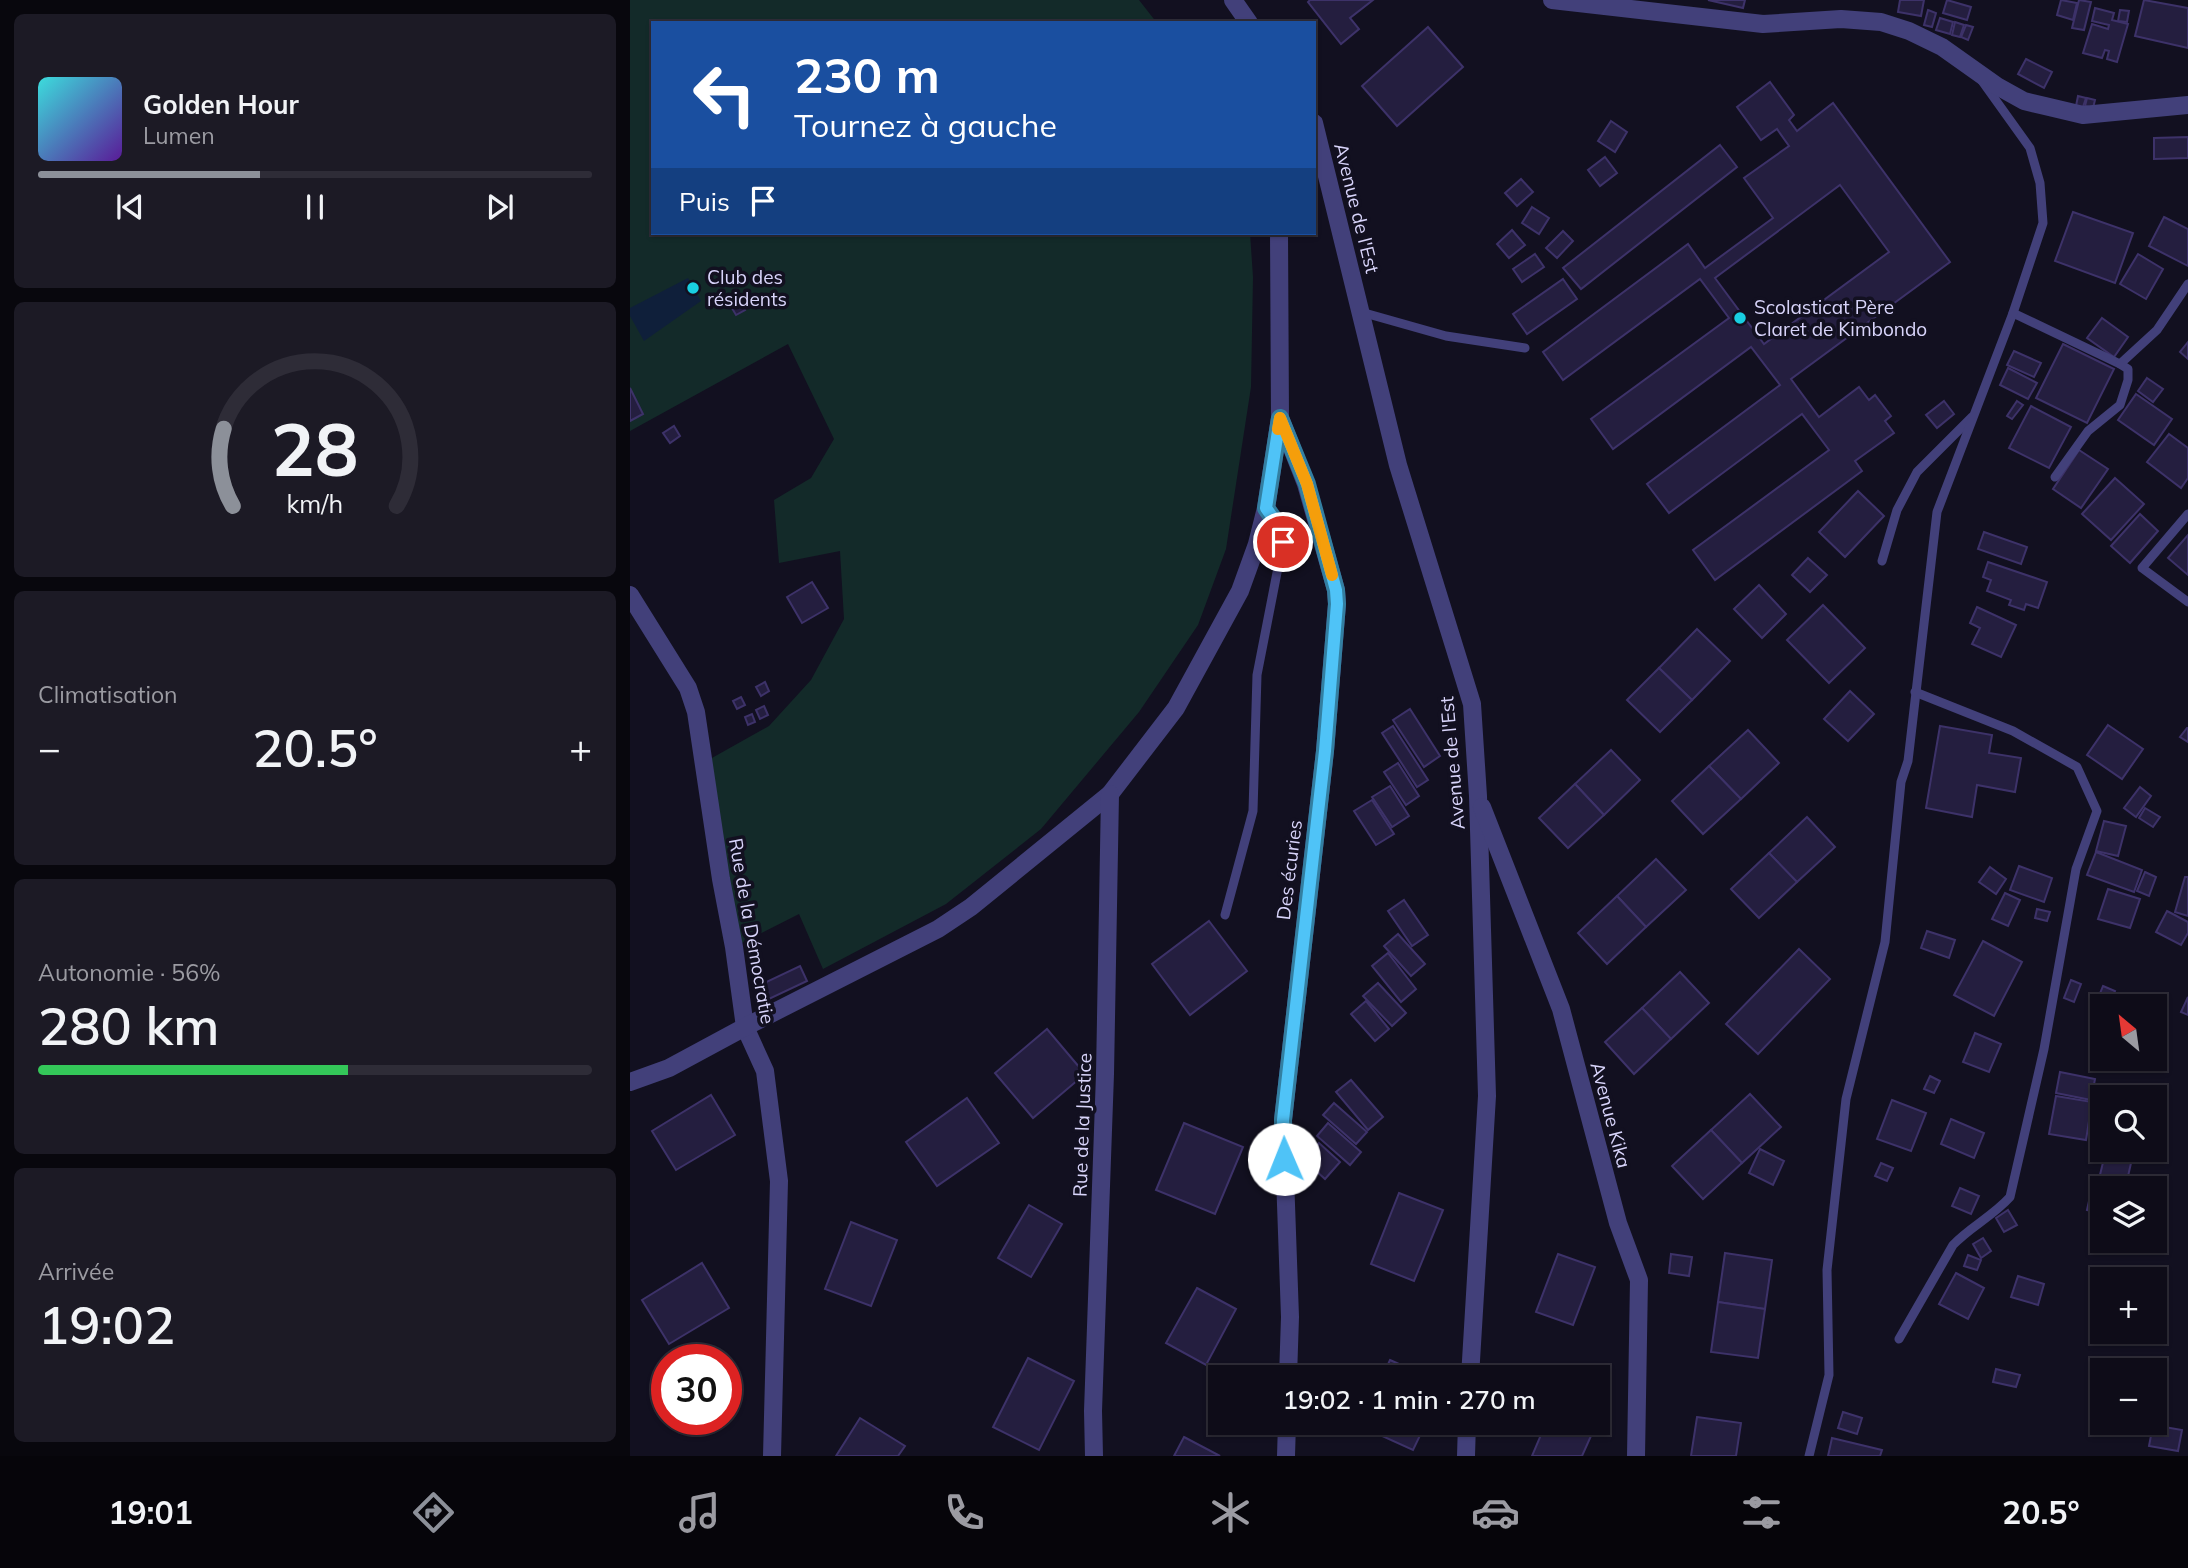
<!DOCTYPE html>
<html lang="fr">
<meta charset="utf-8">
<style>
:root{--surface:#0e0c18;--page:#1c1a25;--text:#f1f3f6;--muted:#9b9ba2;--line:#2e2c37;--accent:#8c9099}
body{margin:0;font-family:Mulish,sans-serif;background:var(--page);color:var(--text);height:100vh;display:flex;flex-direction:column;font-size:26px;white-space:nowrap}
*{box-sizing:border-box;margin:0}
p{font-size:23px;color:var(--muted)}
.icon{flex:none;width:38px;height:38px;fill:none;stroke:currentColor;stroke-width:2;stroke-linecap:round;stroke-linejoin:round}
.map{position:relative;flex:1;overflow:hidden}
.panel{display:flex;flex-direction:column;gap:14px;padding:14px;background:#08070d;width:630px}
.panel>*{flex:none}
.hud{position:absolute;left:21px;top:21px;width:665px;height:214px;border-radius:0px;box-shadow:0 2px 5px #0004,0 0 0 2px var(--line);background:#1a4fa0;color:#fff;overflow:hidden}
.needle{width:46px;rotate:331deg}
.tools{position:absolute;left:1460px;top:994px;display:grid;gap:14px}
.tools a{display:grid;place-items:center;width:77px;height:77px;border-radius:0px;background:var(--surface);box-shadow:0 2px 5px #0004,0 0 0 2px var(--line);font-size:35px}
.speed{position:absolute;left:21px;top:1344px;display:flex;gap:14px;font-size:35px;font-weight:700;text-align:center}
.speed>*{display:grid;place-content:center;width:91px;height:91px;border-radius:50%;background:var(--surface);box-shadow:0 2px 5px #0004,0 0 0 2px var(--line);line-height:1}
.speed .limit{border:10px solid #d22;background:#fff;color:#111}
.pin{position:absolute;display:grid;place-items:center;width:60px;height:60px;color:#fff;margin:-30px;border:4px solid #fff;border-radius:50%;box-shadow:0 2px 7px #0007}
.me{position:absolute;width:77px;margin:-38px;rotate:359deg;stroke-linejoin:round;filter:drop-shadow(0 0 5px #0008)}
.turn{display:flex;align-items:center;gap:24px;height:147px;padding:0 28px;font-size:32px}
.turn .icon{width:91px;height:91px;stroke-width:2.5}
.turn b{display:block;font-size:49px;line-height:60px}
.then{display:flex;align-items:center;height:66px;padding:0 28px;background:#0003;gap:14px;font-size:26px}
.big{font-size:52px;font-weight:600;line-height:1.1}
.panel .tile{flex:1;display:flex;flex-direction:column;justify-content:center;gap:10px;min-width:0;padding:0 24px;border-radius:10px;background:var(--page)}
.panel .dial{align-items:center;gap:0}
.dial svg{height:182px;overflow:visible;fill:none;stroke:var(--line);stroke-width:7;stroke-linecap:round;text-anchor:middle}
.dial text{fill:var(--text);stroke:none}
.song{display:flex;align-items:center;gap:21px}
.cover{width:84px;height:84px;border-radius:10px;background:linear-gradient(135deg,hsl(180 70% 55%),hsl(270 70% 35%))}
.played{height:7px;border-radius:4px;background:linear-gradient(90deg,var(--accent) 40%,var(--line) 40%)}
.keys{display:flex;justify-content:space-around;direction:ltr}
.heat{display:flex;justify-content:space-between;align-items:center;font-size:38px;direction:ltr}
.charge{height:10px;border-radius:5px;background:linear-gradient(90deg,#34c759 56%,var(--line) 0)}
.trip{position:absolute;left:578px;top:1365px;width:402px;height:70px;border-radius:0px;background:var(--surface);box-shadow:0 2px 5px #0004,0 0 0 2px var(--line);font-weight:600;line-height:70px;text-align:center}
.dock{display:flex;height:112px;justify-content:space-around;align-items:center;background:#06050a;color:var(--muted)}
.dock .icon{width:49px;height:49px}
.dock .on{color:var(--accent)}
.dock b{font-size:32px;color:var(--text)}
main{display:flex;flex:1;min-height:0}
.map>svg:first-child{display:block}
.green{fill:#132a29}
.water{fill:#0f1f3a}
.building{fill:#241e3f;stroke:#3d3269;stroke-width:2;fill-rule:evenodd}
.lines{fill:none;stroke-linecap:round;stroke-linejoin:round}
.service{stroke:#42407a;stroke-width:9}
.minor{stroke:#42407a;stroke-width:18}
.route-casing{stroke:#337fa1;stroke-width:18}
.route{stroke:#4fc3f7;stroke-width:12}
.slow{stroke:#f59e0b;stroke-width:12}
.poi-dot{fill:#19cee1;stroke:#121020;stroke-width:2.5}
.labels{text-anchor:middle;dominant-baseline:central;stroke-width:7;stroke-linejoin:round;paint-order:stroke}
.street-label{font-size:19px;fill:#d8d4fa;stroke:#121020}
.poi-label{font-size:19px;fill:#d8d4fa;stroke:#121020;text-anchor:start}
</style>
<main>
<section class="panel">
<div class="tile">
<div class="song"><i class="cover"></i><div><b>Golden Hour</b><p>Lumen</p></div></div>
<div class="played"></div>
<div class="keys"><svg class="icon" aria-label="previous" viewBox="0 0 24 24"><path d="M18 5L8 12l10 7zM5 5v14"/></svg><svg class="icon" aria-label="pause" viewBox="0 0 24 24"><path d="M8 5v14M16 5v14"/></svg><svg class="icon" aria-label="next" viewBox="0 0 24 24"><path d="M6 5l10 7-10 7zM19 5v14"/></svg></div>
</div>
<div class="tile dial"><svg viewBox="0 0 100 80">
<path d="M14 69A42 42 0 1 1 86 69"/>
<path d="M14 69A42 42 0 0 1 10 35" stroke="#8c9099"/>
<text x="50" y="56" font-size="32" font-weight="700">28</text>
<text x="50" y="72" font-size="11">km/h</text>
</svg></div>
<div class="tile"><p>Climatisation</p>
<div class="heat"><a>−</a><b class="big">20.5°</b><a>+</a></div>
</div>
<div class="tile"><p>Autonomie · 56%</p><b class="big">280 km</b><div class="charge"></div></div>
<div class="tile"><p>Arrivée</p><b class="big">19:02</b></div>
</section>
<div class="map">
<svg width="1558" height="1456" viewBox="0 0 1558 1456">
<rect width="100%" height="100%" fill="#121020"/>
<polygon class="green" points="0,0 509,0 527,23 23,23 23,233 620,233 623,277 621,387 596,549 568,625 509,712 411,829 316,904 193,969 169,914 104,947 73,763 139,726 181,680 214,619 210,551 149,563 144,500 181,478 204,439 158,344 0,431"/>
<polygon class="water" points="58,278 71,301 14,341 0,316 0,308"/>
<g class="building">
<polygon points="680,0 743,0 720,18 729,29 711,44 678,2"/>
<polygon points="1078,0 1115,0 1113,8"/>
<polygon points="1270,0 1294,0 1291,16 1268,12"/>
<polygon points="1317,0 1341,7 1337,20 1313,13"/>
<polygon points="1431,0 1447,3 1443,20 1427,15"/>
<polygon points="1449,0 1461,2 1454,30 1442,28"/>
<polygon points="1514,0 1558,8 1558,48 1505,36"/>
<polygon points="1465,8 1484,13 1482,20 1498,24 1487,62 1477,59 1479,51 1475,50 1472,58 1453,53 1462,24 1478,29 1479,25 1462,21"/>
<polygon points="1298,10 1306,13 1302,27 1294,25"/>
<polygon points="1490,10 1499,11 1497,22 1488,21"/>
<polygon points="1310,18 1323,22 1320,34 1306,30"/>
<polygon points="1325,22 1334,25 1330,37 1322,35"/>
<polygon points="1336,25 1343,27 1338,40 1331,37"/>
<polygon points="798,27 833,67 767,126 732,86"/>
<polygon points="1396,59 1422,72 1414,88 1388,74"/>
<path d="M1140,82L1164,115L1159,120L1167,131L1203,103L1320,262L1161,379L1189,417L1229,387L1239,400L1245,395L1261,416L1255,421L1264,433L1225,461L1232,471L1085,580L1063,550L1199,450L1172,414L1039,513L1017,484L1150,385L1121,347L983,449L961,419L1099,318L1070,279L933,380L913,352L1058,244L1075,268L1143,218L1114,178L1159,146L1147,129L1131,140L1107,107ZM1210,185L1259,252L1134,344L1085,278Z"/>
<polygon points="1448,96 1456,98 1453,107 1446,106"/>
<polygon points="1457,98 1465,100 1463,108 1455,106"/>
<polygon points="981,121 997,132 985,152 968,141"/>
<polygon points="1558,137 1558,158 1524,159 1524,138"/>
<polygon points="1090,145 1107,167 951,289 933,268"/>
<polygon points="975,157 987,173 970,186 958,170"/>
<polygon points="891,179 903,192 887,206 875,193"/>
<polygon points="902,207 919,218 909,234 892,223"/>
<polygon points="1443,212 1503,233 1485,283 1425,261"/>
<polygon points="1534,217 1558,229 1558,266 1519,246"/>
<polygon points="882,230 895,245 879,258 867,244"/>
<polygon points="933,231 943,241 927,258 916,248"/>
<polygon points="905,254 914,267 892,282 883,269"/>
<polygon points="1508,254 1533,269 1516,299 1490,284"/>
<polygon points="933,279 947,299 897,334 883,314"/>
<polygon points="109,298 115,310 106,315 99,303"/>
<polygon points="1472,318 1498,337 1484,357 1457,338"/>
<polygon points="1558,342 1558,359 1550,352"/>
<polygon points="1433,344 1484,369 1457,423 1406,398"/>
<polygon points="1384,351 1411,363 1404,377 1377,365"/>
<polygon points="1378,368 1407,383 1398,399 1370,385"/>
<polygon points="1517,378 1533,389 1523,402 1508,391"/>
<polygon points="0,388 13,414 0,421"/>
<polygon points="1506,394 1542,419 1524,445 1488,420"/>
<polygon points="1314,401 1324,414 1307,428 1296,415"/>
<polygon points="1387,401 1393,405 1382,419 1377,416"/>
<polygon points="1401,406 1441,427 1419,468 1379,448"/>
<polygon points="44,426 50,436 40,443 33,433"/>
<polygon points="1539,434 1558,448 1558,478 1551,488 1517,462"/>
<polygon points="1449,450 1478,469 1451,508 1423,489"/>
<polygon points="1485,478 1514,504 1481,540 1452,514"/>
<polygon points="1228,491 1254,516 1215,557 1189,532"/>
<polygon points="1510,514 1528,531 1500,563 1481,546"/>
<polygon points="1354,532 1397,547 1391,564 1348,549"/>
<polygon points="1558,535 1558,575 1538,558"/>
<polygon points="1178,558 1197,575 1180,592 1162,575"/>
<polygon points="1358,562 1417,582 1408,608 1396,604 1394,610 1379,605 1381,600 1357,591 1361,580 1353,577"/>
<polygon points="182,582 198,608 172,623 157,597"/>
<polygon points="1129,585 1156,614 1132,638 1104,609"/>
<polygon points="1193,605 1235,648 1199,683 1157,640"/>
<polygon points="1347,607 1386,625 1371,657 1342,644 1350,628 1340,623"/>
<polygon points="1067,629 1100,661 1062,700 1029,668"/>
<polygon points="1029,668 1062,700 1030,732 997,700"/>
<polygon points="135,682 139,691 131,696 126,687"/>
<polygon points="1220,691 1244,714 1218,741 1194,719"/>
<polygon points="111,697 115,705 107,709 103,701"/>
<polygon points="134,706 138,715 130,719 126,710"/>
<polygon points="780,709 810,756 794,767 763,720"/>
<polygon points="122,714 125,722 118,725 115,717"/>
<polygon points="1478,725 1513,749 1492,779 1457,755"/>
<polygon points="763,726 798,780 787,787 752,733"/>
<polygon points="1310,726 1362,735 1359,753 1391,758 1385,792 1347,785 1342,817 1296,808"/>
<polygon points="1557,728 1558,728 1558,742 1550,737"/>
<polygon points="1118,730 1149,763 1111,799 1079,766"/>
<polygon points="981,750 1010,780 974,815 945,784"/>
<polygon points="768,763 789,796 776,805 754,772"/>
<polygon points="1079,766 1111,799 1073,834 1042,801"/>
<polygon points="945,784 974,815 938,848 909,818"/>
<polygon points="760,786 779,816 762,827 742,797"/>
<polygon points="1510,787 1521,796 1506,817 1494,808"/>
<polygon points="742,800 764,834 746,845 724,811"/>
<polygon points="1515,808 1530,817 1523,827 1509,818"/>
<polygon points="1177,817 1205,847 1167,882 1139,853"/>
<polygon points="1474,821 1496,826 1488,856 1466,851"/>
<polygon points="1466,852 1512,870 1504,892 1457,875"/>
<polygon points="1139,853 1167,882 1129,918 1101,889"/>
<polygon points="1026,859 1056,890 1016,927 987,896"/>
<polygon points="1389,866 1422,878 1414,902 1380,890"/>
<polygon points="1360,867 1376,879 1366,894 1349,882"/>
<polygon points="1515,872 1526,877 1519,896 1507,891"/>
<polygon points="1555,877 1558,877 1558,916 1545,912"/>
<polygon points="1478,889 1510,899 1500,928 1468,919"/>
<polygon points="1375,893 1390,900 1378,926 1362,919"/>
<polygon points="987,896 1016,927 977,964 948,933"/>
<polygon points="774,900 798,935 782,946 758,911"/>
<polygon points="1407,909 1420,912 1417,921 1405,918"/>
<polygon points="1537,911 1558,922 1558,933 1551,945 1526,932"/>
<polygon points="579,921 617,971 560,1015 522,964"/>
<polygon points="1297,931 1325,940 1319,958 1291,948"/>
<polygon points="768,934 795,964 781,976 754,946"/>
<polygon points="1353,941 1392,962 1364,1016 1324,995"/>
<polygon points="1169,949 1200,979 1128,1054 1096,1024"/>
<polygon points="758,953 786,989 771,1002 742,966"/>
<polygon points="170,966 177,981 139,999 132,984"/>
<polygon points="1050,972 1079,1003 1041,1039 1012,1008"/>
<polygon points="1441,980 1451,984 1444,1002 1434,998"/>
<polygon points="748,983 776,1013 762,1026 733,996"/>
<polygon points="1473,986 1485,991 1481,1001 1469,996"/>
<polygon points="1558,997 1558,1015 1551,1012"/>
<polygon points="736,1001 759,1029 745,1041 721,1014"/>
<polygon points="1012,1008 1041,1039 1004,1074 975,1042"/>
<polygon points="417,1029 455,1074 403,1118 365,1073"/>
<polygon points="1345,1033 1371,1044 1359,1072 1333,1062"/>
<polygon points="1524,1034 1534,1038 1524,1063 1513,1059 1524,1059"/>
<polygon points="1430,1072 1465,1079 1461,1100 1426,1093"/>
<polygon points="1300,1076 1310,1081 1304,1093 1294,1089"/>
<polygon points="721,1080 753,1117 738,1130 706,1092"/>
<polygon points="1120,1094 1151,1127 1112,1163 1081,1130"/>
<polygon points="81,1095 105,1135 46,1170 22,1131"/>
<polygon points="1426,1096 1462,1102 1456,1140 1419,1134"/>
<polygon points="337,1098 369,1143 307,1186 276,1142"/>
<polygon points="1262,1100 1296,1113 1281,1151 1247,1139"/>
<polygon points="704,1103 737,1132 726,1144 693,1115"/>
<polygon points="1321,1119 1354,1133 1344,1158 1311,1144"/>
<polygon points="554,1123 613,1147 585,1214 526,1190"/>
<polygon points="698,1123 731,1152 720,1165 687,1136"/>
<polygon points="1081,1130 1112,1163 1073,1199 1042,1166"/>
<polygon points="689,1143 710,1162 695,1179 674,1160"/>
<polygon points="1130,1149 1154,1161 1143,1185 1119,1173"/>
<polygon points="1476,1150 1504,1150 1496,1185 1469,1179"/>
<polygon points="1512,1150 1528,1151 1526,1162 1511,1159"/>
<polygon points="1251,1163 1263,1168 1257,1181 1245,1176"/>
<polygon points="1330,1188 1349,1196 1341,1214 1322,1206"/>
<polygon points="1461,1192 1472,1194 1472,1214 1457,1210"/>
<polygon points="769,1193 813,1210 784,1281 741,1264"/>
<polygon points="399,1205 432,1224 401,1277 368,1258"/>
<polygon points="1378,1210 1387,1225 1374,1232 1366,1218"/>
<polygon points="221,1222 267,1240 241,1306 195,1289"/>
<polygon points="1353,1238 1361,1251 1351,1258 1343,1244"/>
<polygon points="1095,1253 1142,1260 1135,1309 1088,1302"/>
<polygon points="928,1254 965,1267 943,1325 906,1312"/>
<polygon points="1041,1254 1062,1257 1059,1276 1039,1273"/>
<polygon points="1338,1255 1351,1260 1347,1270 1334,1266"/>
<polygon points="72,1263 99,1308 39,1344 12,1300"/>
<polygon points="1326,1273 1354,1288 1338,1319 1309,1304"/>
<polygon points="1388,1276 1414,1284 1408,1305 1381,1297"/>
<polygon points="567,1288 606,1309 576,1365 536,1343"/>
<polygon points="1088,1302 1135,1309 1128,1358 1081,1352"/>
<polygon points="398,1358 444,1381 409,1450 363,1427"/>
<polygon points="760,1360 798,1377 752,1377"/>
<polygon points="1366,1369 1390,1375 1386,1387 1363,1382"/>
<polygon points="1213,1412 1232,1418 1227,1434 1208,1428"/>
<polygon points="1067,1417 1111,1423 1106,1456 1061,1456"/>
<polygon points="230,1418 275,1446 268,1456 206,1456"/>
<polygon points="731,1423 796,1423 783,1450 730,1426"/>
<polygon points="916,1423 955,1423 965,1427 952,1456 902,1456"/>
<polygon points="1523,1425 1552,1430 1548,1451 1519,1446"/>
<polygon points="554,1437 590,1456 544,1456"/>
<polygon points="1202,1438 1252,1450 1250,1456 1198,1456"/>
</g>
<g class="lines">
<g class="service">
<polyline points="731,312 816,336 895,348"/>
<polyline points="1383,313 1490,364"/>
<polyline points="1425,477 1458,431 1490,405 1498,380 1498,369 1490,364 1527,330 1558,284"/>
<polyline points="1558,514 1512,568 1558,602"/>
<polyline points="1252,561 1267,510 1287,472 1342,417"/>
<polyline points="595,915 623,811 627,675 653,542 648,525 637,509"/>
<path d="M1269,1339L1323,1245C1340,1227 1363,1216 1380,1197L1414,1049L1446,869L1467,811L1447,767L1383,731L1285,692"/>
<polyline points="1179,1456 1199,1375 1197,1270 1216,1099 1255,942 1271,782 1278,761 1307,512 1383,313 1413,223 1410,183 1400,148 1352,81"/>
</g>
<g class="minor">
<polyline points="603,0 619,23"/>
<polyline points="922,0 1133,24 1211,19 1251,22 1279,31 1312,47 1367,86 1394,101 1415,106 1453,115 1558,105"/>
<polyline points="684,123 768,465 842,704 848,796 857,1096 840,1377"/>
<polyline points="650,418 676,484 706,590 707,604 695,751 653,1120 660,1317 658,1377"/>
<polyline points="0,595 58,688 66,712 91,879 104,947 115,1027 135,1071 149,1181 142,1456"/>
<polyline points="852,807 931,1009 988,1223 1009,1280 1006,1456"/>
<polyline points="0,1082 39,1068 115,1027 308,929 341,907 480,794 546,708 610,591 627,544 636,508 650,418 649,233"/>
<polyline points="464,1456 463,1411 475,1074 480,794"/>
<polyline points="656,1456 657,1423"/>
<polyline points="836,1456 837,1423"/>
</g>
</g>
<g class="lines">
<g class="route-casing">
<polyline id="route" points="653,542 648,525 636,508 650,418 677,484 706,590 707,604 695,751 653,1120 654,1159"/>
</g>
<use href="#route" class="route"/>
<polyline class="slow" points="648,429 650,418 677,484 702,575"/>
</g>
<g class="poi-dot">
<circle cx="63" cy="288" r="7"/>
<circle cx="1110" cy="318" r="7"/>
</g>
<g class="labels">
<g class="street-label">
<text transform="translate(727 208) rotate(76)">Avenue de l'Est</text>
<text transform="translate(822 763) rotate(-95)">Avenue de l'Est</text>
<text transform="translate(659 870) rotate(-83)">Des écuries</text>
<text transform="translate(122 931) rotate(80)">Rue de la Démocratie</text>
<text transform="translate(981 1115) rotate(75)">Avenue Kika</text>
<text transform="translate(452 1125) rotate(-88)">Rue de la Justice</text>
</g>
<g class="poi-label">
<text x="77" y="277">Club des<tspan x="77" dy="22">résidents</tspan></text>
<text x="1124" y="307">Scolasticat Père<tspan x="1124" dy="22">Claret de Kimbondo</tspan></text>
</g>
</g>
</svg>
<div class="tools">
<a><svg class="needle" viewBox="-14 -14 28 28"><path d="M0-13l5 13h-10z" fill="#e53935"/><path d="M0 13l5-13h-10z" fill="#9b9ba2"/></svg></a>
<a><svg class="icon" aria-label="search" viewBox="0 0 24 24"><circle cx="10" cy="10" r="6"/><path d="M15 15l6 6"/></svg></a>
<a><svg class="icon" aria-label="layers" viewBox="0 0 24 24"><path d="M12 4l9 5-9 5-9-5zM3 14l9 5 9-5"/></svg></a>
<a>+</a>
<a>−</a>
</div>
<div class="speed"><div class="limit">30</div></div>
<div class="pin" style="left:653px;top:542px;background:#d93025"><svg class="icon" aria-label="arrive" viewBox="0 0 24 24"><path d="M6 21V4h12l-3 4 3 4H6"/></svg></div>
<svg class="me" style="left:654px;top:1159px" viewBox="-20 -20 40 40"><circle r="19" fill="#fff"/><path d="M0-13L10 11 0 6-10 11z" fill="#4fc3f7"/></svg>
<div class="trip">19:02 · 1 min · 270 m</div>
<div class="hud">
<div class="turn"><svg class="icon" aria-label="left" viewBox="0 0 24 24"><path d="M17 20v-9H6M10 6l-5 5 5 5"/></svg><div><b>230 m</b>Tournez à gauche</div></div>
<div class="then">Puis<svg class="icon" aria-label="arrive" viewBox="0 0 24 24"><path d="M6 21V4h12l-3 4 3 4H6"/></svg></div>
</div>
</div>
</main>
<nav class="dock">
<b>19:01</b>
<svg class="icon on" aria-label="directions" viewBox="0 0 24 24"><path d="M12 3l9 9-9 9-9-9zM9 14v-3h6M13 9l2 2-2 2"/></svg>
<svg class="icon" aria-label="music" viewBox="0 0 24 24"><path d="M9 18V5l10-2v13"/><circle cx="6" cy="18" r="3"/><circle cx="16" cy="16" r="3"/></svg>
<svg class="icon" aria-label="phone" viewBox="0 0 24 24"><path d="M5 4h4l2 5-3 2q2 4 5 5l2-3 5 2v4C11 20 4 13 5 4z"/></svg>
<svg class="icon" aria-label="climate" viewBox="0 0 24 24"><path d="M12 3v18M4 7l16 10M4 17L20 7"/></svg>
<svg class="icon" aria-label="car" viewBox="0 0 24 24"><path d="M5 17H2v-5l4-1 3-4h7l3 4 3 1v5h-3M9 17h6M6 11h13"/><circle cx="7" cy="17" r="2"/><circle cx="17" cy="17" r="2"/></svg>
<svg class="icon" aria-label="filters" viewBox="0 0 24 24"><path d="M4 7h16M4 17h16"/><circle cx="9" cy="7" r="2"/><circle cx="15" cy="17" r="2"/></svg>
<b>20.5°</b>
</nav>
